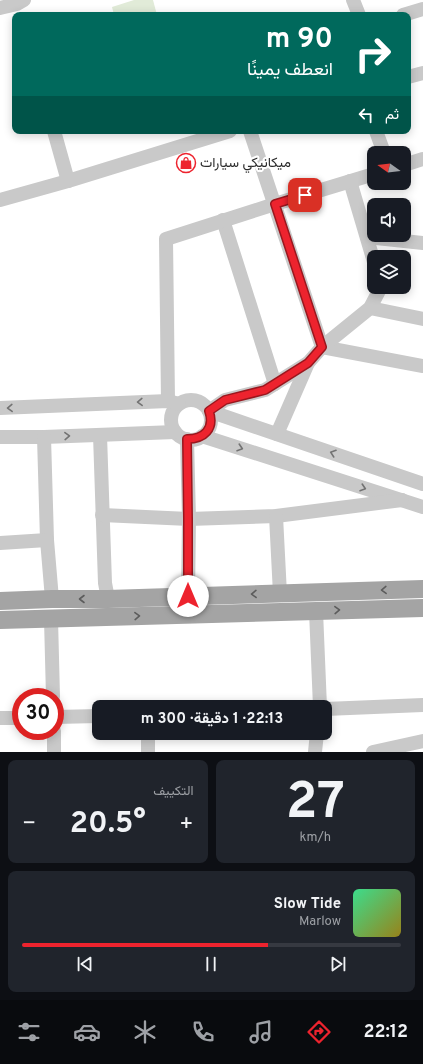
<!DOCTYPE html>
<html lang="ar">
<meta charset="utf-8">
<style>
:root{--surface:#171b24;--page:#20242c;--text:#f1f3f6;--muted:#9ea1a6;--line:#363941;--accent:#ed232e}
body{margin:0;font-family:Overpass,Vazirmatn,sans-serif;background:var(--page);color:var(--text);direction:rtl;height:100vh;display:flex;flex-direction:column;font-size:15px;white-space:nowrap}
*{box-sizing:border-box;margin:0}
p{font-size:13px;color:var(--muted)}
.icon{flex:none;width:22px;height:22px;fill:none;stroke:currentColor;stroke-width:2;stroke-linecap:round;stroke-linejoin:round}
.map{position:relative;height:752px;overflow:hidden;direction:ltr}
.drawer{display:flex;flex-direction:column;gap:8px;padding:8px;background:#0d0f14;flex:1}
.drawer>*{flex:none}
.guide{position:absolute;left:12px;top:12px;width:399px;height:122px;border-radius:8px;box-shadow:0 2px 10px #0003;direction:rtl;background:#00695c;color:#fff;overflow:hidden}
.needle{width:26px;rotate:284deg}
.tools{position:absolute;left:367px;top:146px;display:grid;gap:8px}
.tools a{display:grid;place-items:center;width:44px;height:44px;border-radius:8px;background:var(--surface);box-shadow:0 2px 10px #0003;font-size:20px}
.speed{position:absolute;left:12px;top:688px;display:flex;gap:8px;font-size:20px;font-weight:700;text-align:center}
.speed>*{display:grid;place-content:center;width:52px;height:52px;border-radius:50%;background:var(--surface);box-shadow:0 2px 10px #0003;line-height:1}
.speed .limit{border:6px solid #d22;background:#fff;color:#111}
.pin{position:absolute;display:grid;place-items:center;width:34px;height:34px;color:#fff;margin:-17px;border-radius:8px;box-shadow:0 2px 6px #0006}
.me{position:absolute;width:44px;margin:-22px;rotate:0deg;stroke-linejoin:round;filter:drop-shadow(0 0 3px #0008)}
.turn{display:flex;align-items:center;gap:14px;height:84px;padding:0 12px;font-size:18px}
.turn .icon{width:52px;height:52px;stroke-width:2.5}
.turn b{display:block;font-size:28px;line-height:34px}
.then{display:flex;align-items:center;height:38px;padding:0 12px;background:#0003;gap:8px;font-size:15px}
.big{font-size:30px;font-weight:700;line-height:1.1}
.drawer .card{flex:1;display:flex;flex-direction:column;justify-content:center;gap:6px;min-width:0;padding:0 14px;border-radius:8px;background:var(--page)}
.drawer .dial{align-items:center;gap:0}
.dial b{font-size:52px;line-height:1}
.song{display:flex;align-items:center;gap:12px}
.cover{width:48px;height:48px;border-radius:6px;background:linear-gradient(135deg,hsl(150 70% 55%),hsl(50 70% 35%))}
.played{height:4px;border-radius:2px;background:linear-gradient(90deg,var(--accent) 65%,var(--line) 65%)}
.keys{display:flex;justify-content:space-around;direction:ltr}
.heat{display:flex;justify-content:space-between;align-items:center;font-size:22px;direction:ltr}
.drawer .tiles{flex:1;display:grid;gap:8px;grid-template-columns:1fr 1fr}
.card:last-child{grid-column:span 2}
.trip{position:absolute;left:92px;top:700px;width:240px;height:40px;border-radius:8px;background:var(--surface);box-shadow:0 2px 10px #0003;font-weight:700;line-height:40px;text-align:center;direction:rtl}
.menu{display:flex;height:64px;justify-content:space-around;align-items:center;background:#090b0e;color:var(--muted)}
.menu .icon{width:28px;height:28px}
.menu .on{color:var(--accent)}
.menu b{font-size:18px;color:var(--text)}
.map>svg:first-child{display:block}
.green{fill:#e1ebd8}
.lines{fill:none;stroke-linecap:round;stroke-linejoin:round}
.minor{stroke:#c9c9c9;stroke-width:14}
.major{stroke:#a4a4a4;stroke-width:18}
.oneway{stroke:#737373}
.oneway2{stroke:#5c5c5c}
.route-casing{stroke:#9a171e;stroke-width:10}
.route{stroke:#ed232e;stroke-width:7}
.labels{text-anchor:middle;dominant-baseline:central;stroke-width:4;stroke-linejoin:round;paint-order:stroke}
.poi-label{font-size:14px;fill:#2c2c2c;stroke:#fff;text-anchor:start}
</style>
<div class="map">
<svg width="423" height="752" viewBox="0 0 423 752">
<rect width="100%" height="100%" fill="#fff"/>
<polygon class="green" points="134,0 153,0 157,15 114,15 112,7"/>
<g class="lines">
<g class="minor">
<polyline points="353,0 359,15"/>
<polyline points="0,8 17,4 24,0"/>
<polyline points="403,15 423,9"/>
<polyline points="408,77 423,73"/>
<polyline points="54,131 68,181"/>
<polyline points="250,131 322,347 423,366"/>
<polyline points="376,131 384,153"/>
<polyline points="404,165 423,159"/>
<polyline points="350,181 374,262"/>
<polyline points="0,200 68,181 230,131"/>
<polyline points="223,220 275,384"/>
<polyline points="367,237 423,243"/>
<polyline points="370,308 423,319"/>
<circle cx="191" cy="420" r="20"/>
<polyline points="168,401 166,239 275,204 374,174"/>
<polyline points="0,408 168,401 179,404"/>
<polyline points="209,411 423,484"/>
<polyline points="209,411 225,400 265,390 308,363 322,347 370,308 381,287"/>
<polyline points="277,434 308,363"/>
<polyline points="100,435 105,583 108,599"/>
<polyline points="202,436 423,507"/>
<polyline points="0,437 44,437 175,432"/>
<polyline points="44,437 47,540 52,599"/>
<polyline points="187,439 189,519 188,596"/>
<polyline points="102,515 189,519 276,516 402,500"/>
<polyline points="276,516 280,594"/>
<polyline points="0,543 47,540"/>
<polyline points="316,611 320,707"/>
<polyline points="51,619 53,697"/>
<polyline points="325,709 423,705"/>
<polyline points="55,717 99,716"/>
<polyline points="0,718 21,718"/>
<polyline points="54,731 54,752"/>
<polyline points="148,733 148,752"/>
<polyline points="315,752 317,733"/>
<polyline points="373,752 423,741"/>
</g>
<g class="major">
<polyline points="0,601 52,599 108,599 423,589"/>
<polyline points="0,620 423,608"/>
</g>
</g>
<defs><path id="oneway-chevron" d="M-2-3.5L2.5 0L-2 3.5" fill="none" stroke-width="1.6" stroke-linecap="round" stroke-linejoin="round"/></defs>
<g class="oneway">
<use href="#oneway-chevron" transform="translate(140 402) rotate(178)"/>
<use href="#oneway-chevron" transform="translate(10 408) rotate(178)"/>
<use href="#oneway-chevron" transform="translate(67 436) rotate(-2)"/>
<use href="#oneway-chevron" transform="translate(240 448) rotate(18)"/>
<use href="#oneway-chevron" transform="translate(333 453) rotate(-161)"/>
<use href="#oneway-chevron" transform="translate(363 488) rotate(18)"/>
</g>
<g class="oneway2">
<use href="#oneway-chevron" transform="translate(384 590) rotate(178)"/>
<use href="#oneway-chevron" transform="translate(254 594) rotate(179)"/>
<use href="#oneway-chevron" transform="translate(82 599) rotate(180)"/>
<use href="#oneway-chevron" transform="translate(337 610) rotate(-2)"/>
<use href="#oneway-chevron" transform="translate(137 616) rotate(-2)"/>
</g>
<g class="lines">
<g class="route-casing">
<path id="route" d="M188,596V519L187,439C204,439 215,429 209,411L225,400L265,390L308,363L322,347L275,204L305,195"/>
</g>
<use href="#route" class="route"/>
</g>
<defs>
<g id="shop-ring" transform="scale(1)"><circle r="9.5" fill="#fff" stroke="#ed232e" stroke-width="1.5"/><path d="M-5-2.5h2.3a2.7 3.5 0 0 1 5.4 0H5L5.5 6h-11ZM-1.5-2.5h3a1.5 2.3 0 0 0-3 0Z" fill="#ed232e"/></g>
</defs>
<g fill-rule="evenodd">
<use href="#shop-ring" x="186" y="163"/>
</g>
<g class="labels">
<g class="poi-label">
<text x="200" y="163">ميكانيكي سيارات</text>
</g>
</g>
</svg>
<div class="tools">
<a><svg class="needle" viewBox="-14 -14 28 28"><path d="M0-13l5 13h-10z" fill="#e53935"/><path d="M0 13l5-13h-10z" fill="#9ea1a6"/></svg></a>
<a><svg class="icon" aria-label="sound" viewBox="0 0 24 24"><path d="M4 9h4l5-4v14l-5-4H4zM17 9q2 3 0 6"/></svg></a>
<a><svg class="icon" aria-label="layers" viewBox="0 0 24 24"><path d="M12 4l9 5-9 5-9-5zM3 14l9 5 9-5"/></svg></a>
</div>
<div class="speed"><div class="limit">30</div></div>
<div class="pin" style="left:305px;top:195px;background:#d93025"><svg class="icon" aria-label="arrive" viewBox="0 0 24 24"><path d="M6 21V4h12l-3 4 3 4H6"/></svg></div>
<svg class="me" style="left:188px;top:596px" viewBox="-20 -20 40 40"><circle r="19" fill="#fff"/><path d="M0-13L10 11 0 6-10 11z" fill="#ed232e"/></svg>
<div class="trip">22:13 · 1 دقيقة · 300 m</div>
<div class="guide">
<div class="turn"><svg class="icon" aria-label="right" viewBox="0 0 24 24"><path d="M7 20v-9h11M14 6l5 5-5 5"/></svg><div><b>90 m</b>انعطف يمينًا</div></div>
<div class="then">ثم<svg class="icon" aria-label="left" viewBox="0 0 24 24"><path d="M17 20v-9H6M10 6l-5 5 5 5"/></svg></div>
</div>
</div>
<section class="drawer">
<div class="tiles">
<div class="card dial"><b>27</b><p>km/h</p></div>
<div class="card"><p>التكييف</p>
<div class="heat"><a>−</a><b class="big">20.5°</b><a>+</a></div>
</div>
<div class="card">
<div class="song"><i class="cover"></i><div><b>Slow Tide</b><p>Marlow</p></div></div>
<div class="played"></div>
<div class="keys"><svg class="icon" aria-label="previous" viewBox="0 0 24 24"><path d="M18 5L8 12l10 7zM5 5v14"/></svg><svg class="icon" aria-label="pause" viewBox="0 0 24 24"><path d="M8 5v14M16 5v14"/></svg><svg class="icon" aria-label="next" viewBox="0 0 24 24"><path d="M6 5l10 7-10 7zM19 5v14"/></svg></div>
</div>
</div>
</section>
<nav class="menu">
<b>22:12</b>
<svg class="icon on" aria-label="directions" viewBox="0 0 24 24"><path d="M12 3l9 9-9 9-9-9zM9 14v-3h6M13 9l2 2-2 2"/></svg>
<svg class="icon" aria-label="music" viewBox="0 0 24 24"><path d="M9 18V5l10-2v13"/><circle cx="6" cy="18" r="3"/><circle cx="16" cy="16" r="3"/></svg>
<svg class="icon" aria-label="phone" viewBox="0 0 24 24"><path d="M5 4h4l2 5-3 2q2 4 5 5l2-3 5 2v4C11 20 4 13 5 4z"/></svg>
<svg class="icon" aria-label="climate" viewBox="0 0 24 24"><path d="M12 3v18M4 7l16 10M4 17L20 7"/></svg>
<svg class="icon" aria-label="car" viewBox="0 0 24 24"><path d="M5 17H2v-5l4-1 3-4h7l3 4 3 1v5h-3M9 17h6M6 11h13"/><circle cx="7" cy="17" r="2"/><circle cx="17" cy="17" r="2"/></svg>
<svg class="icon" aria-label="filters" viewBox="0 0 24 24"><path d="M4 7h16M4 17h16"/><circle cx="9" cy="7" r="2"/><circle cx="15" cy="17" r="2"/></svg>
</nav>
